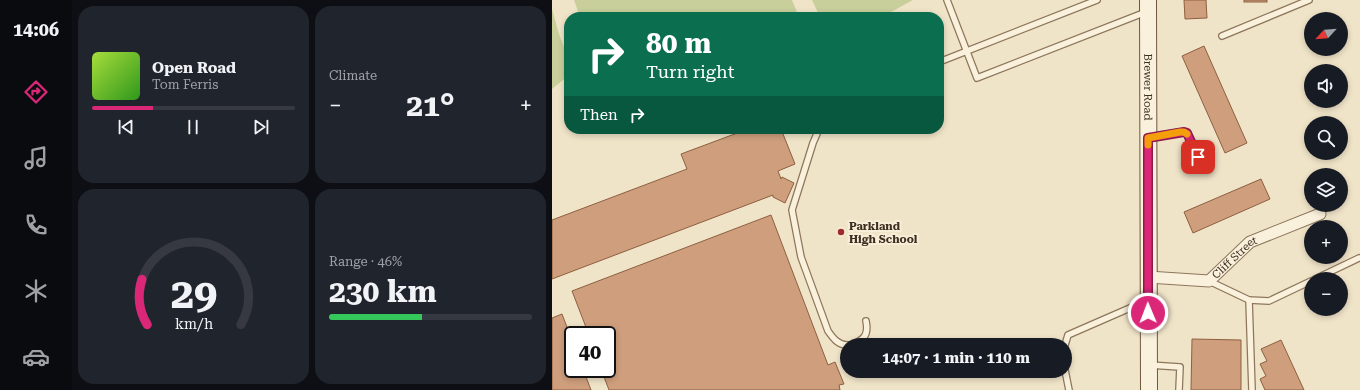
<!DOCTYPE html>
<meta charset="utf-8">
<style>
:root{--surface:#171b24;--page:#20242c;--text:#f1f3f6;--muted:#9ea1a6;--line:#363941;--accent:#db2777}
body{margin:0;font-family:"Roboto Serif",serif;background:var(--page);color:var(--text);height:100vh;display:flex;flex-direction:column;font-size:15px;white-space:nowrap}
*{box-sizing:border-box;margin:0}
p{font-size:13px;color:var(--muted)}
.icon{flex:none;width:22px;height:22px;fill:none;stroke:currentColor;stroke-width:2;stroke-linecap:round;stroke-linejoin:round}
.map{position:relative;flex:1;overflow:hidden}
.side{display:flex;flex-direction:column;gap:6px;padding:6px;background:#0d0f14;width:480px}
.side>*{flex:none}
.hud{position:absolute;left:12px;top:12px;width:380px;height:122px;border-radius:16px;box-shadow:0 2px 6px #0003;background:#0b6e4f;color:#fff;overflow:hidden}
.needle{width:26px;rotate:244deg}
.fabs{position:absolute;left:752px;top:12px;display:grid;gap:8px}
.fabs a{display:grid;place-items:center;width:44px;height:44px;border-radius:50%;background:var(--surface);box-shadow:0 2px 6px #0003;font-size:20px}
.speed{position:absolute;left:12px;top:326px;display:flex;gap:8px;font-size:20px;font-weight:700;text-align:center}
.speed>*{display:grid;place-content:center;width:52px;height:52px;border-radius:50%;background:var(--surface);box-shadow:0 2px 6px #0003;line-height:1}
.speed .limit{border:2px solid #111;border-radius:6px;background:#fff;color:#111}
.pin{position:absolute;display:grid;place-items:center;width:34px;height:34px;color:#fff;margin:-17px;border-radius:8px;box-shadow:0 2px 6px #0006}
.me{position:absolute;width:44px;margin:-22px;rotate:359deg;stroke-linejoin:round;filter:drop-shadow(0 0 3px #0008)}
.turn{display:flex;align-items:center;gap:14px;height:84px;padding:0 16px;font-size:18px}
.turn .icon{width:52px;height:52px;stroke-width:2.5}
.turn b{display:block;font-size:28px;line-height:34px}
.then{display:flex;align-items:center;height:38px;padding:0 16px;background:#0003;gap:8px;font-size:15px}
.big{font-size:30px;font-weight:700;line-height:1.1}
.side .card{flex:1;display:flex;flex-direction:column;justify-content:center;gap:6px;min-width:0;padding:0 14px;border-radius:16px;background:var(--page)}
.side .dial{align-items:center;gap:0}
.dial svg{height:104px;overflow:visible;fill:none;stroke:var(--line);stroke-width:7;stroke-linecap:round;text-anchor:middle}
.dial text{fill:var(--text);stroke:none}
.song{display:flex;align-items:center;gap:12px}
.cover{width:48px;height:48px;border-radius:6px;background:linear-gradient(135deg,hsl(80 70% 55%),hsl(110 70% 35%))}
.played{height:4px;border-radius:2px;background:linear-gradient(90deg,var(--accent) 30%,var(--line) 30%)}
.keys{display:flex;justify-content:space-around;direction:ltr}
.heat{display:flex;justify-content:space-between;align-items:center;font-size:22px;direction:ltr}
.charge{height:6px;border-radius:3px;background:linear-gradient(90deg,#34c759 46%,var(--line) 0)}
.side .tiles{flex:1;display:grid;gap:6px;grid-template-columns:repeat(2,1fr)}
.trip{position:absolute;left:288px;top:338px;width:232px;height:40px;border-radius:20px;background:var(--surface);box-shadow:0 2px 6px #0003;font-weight:700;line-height:40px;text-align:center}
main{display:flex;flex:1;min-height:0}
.tab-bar{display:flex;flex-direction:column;width:72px;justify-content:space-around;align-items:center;background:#090b0e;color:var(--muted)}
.tab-bar .icon{width:28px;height:28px}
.tab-bar .current{color:var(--accent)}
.tab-bar b{font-size:18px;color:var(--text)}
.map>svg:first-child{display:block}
.green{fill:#c9cf9b}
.building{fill:#cf9f7d;stroke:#8d5f41}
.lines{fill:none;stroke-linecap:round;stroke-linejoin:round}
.lane-casing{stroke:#8d765c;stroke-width:8}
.street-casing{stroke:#8d765c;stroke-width:13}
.secondary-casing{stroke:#6f573f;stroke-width:18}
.lane{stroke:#faf1dc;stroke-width:5.5}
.street{stroke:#faf1dc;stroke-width:11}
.secondary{stroke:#faf1dc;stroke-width:16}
.route-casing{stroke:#8e194d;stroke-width:10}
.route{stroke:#db2777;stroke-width:7}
.slow{stroke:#f59e0b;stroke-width:7}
.poi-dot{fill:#9e2a2b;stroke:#f7eed8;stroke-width:1.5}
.labels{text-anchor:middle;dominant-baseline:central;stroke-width:4;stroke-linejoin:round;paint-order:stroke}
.street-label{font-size:11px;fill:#3d2e20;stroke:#f7eed8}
.poi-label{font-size:11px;font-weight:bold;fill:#3d2e20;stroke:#f7eed8;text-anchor:start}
</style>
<main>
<nav class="tab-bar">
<b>14:06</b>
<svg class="icon current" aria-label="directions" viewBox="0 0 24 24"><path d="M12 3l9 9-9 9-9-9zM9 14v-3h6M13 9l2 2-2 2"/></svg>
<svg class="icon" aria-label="music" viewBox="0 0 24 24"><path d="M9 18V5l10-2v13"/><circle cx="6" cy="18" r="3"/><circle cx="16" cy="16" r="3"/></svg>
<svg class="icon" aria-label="phone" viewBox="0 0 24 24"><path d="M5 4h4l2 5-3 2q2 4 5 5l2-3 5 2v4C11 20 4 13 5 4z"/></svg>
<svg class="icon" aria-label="climate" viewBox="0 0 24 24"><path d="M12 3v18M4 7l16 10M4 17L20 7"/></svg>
<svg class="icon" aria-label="car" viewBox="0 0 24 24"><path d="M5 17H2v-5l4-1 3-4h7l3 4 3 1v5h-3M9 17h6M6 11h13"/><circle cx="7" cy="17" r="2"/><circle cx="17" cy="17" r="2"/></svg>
</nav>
<section class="side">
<div class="tiles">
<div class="card">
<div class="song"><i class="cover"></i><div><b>Open Road</b><p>Tom Ferris</p></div></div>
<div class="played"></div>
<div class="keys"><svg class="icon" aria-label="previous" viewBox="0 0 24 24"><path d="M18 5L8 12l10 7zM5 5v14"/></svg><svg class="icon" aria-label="pause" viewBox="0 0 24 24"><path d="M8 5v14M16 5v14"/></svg><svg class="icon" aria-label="next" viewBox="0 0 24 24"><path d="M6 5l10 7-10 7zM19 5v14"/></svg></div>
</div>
<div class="card"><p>Climate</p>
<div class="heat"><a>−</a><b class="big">21°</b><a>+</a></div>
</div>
<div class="card dial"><svg viewBox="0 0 100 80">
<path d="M14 69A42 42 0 1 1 86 69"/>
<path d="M14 69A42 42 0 0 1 10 34" stroke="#db2777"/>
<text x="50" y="56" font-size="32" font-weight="700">29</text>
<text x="50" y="72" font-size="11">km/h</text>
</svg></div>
<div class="card"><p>Range · 46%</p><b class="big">230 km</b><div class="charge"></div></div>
</div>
</section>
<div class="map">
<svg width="808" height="390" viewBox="0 0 808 390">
<rect width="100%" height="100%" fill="#f0e4c8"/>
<g class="green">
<polygon points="22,0 240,0 247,17 28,17"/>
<polygon points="260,0 361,0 330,17 268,17"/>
<polygon points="0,9 7,34 17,60 17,75 0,89"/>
</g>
<g class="building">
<polygon points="632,0 654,0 655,18 633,19"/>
<rect x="692" y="0" width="23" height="2"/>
<polygon points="652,46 695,143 673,153 630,56"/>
<polygon points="196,129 229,129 243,164 226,171 229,179 230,177 242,183 233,203 221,197 221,195 0,279 0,220 135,169 129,154"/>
<polygon points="709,179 718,199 641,233 632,212"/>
<polygon points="219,215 276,365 283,362 292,384 287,385 288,390 57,390 49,369 55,369 55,335 37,335 20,291"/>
<polygon points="10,314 21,343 21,369 31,369 39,390 0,390 0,318"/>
<polygon points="640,339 689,340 689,390 639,390"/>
<polygon points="729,340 752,390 713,390 708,379 714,376 708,364 715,361 709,349"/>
</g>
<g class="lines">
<g class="lane-casing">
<g id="lane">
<polyline points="395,0 425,78 594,12"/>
<polyline points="670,36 757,0"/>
<polyline points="387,62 545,0"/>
<path d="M267,129L261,143L240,210L249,257L276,331C281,338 286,345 295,345"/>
<polyline points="598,137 628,132 635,133 651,168"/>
<polyline points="763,279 807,258"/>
<polyline points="657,281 697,300 717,301 759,281"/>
<polyline points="697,300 700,390"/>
<path d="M299,345C312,340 317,335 314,321"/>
<polyline points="513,345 516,335 594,301"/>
<polyline points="597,365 628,367 627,390"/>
<polyline points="513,370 517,390"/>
</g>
</g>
<g class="street-casing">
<g id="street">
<path id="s1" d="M596,277L657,281L698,242L768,214"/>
</g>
</g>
<g class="secondary-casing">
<g id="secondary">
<path id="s2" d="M596,0L597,390"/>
</g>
</g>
<use href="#lane" class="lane"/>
<use href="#street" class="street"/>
<use href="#secondary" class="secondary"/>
</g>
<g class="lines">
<g class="route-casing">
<polyline id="route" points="596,313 596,138 632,132 635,133 646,157"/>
</g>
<use href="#route" class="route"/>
<polyline class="slow" points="596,145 596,138 628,132 632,132 635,134"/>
</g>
<circle class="poi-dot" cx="289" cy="232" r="4"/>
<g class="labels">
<g class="street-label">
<text stroke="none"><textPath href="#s2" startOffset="87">Brewer Road</textPath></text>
<text stroke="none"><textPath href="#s1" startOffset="96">Cliff Street</textPath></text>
</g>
<g class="poi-label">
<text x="297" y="226">Parkland<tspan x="297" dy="13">High School</tspan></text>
</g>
</g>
</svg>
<div class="fabs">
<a><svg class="needle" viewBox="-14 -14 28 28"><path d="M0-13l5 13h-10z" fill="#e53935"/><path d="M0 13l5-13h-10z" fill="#9ea1a6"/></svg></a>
<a><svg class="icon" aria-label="sound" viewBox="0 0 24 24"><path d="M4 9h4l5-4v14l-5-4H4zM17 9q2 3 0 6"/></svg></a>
<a><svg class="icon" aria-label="search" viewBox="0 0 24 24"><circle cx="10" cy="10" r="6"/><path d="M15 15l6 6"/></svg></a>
<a><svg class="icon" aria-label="layers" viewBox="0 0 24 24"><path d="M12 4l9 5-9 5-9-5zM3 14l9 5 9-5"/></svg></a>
<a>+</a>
<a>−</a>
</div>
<div class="speed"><div class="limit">40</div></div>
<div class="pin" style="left:646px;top:157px;background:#d93025"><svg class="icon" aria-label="arrive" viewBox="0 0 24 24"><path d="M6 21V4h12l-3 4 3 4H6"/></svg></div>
<svg class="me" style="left:596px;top:313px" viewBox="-20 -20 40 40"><circle r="17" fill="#db2777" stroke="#fff" stroke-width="3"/><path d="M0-11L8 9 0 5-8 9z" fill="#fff"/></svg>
<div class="trip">14:07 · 1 min · 110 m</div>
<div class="hud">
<div class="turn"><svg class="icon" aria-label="right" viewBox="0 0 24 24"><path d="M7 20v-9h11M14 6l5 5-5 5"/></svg><div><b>80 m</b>Turn right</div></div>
<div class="then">Then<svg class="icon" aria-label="right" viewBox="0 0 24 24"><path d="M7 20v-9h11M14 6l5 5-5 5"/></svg></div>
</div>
</div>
</main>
